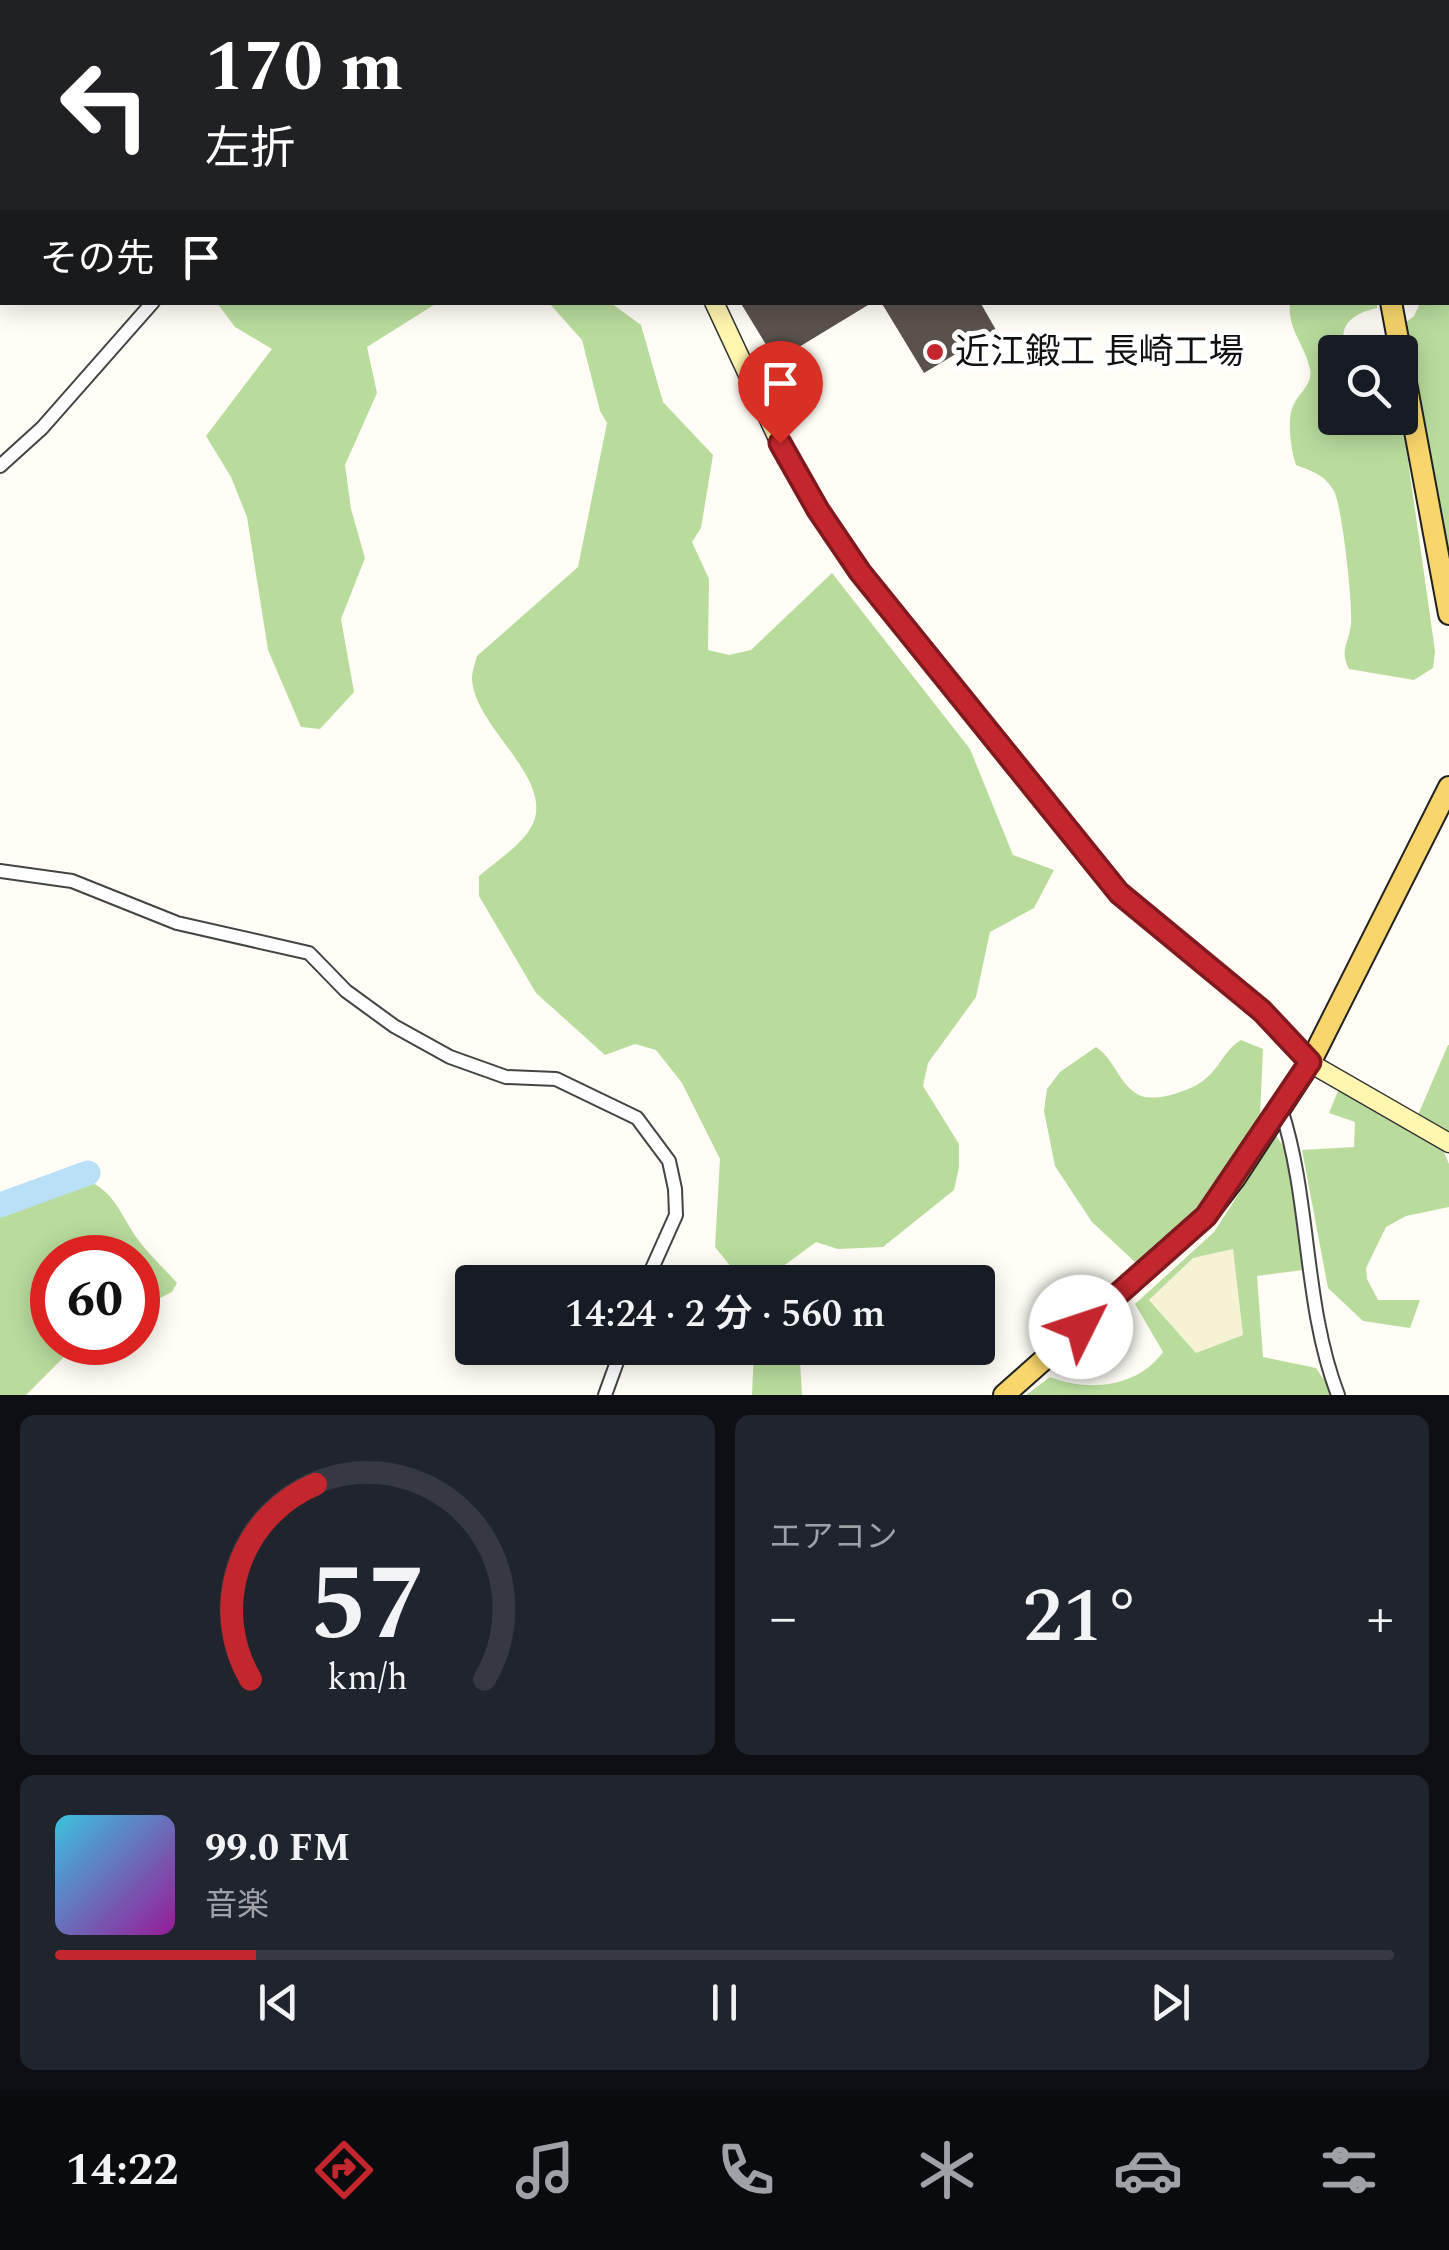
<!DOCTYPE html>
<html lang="ja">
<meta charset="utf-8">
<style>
:root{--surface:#171b24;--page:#20242c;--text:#f1f3f6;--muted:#9ea1a6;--line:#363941;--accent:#c4262e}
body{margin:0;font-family:Spectral,"Noto Sans JP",serif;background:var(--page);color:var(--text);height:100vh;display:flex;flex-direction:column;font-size:38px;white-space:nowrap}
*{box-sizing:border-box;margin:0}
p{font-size:32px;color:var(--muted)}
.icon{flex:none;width:55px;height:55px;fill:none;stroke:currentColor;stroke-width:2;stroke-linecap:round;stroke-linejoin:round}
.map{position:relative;height:1395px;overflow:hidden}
.drawer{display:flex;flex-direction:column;gap:20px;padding:20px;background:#0d0f14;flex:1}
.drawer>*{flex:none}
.guide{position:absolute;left:0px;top:0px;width:1450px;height:305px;box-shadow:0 5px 25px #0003;background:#202124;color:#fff;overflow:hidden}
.controls{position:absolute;left:1318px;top:335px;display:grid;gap:20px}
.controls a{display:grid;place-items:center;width:100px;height:100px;border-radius:10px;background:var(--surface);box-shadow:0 5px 25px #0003;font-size:50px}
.speed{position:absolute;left:30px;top:1235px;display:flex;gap:20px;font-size:50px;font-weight:700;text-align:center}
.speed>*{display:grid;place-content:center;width:130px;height:130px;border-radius:50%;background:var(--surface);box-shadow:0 5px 25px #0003;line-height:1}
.speed .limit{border:15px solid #d22;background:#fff;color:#111}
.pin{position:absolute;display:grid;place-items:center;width:85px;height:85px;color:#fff;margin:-102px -42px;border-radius:50% 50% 50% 0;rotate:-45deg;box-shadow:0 0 10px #0007}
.pin .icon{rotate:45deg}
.me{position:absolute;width:110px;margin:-55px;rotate:49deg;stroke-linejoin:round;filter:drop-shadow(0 0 8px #0008)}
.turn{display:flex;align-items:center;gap:35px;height:210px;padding:0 40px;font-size:45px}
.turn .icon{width:130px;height:130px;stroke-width:2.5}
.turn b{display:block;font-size:70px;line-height:85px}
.then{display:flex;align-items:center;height:95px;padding:0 40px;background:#0003;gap:20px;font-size:38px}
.big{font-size:75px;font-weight:600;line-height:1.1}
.drawer .widget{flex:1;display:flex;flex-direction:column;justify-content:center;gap:15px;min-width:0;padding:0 35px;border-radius:15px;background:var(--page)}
.drawer .dial{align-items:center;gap:0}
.dial svg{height:260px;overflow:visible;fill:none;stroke:var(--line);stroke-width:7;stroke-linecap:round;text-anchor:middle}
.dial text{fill:var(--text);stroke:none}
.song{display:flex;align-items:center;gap:30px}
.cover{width:120px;height:120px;border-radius:15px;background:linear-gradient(135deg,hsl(190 70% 55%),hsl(300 70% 35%))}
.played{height:10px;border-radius:5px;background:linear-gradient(90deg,var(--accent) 15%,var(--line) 15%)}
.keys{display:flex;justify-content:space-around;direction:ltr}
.heat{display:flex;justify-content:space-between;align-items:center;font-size:55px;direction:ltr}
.drawer .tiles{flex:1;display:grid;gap:20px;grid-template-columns:1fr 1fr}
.widget:last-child{grid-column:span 2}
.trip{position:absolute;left:455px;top:1265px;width:540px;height:100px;border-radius:10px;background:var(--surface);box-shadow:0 5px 25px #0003;font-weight:600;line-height:100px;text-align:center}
.tab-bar{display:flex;height:160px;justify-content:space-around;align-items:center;background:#090b0e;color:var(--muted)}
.tab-bar .icon{width:70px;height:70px}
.tab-bar .selected{color:var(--accent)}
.tab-bar b{font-size:45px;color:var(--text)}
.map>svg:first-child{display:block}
.farmland{fill:#f6f3d4}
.forest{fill:#b9dc9c;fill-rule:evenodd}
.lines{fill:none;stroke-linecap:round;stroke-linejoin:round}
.river{stroke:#b9e0f7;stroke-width:25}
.building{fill:#5a524d}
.street-casing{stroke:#444;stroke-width:16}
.secondary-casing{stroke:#333;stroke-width:21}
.primary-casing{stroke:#222;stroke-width:24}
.path{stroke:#333;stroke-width:2.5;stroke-dasharray:10 5;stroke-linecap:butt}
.street{stroke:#fff;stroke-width:12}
.secondary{stroke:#fff6b0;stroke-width:18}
.primary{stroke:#f9d66b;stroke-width:20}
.route-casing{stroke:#7f191e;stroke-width:25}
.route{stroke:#c4262e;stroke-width:18}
.poi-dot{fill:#c4262e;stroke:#fff;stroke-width:4}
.labels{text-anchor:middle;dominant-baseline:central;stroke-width:10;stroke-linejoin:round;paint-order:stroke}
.poi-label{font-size:35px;fill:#111;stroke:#fff;text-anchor:start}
</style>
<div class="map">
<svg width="1449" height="1395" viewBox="0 0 1449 1395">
<rect width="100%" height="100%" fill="#fffdf5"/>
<polygon class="farmland" points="1234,1249 1243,1335 1196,1353 1149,1300 1193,1258"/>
<g class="forest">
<polygon points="0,0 427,0 428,2 2,2 2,98"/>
<polygon points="1449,74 1449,570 1401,326 1414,316 1420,303 1448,302"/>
<polygon points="217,303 437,303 367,347 377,393 345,465 351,509 365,558 341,619 354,692 320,729 301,727 268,650 247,517 231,477 206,436 272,349 235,327"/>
<path d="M549,303H611L641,325L663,402L713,455L701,528L692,542L709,579L708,650L729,655L751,650L832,573L970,749L1013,855L1054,870L1034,908L990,932L976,997L928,1063L923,1086L959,1144V1167L954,1190L883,1247L838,1249L816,1242L763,1281L741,1279L715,1247L720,1159L682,1083L656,1050L635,1044L605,1055L536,993L479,896V876C495,862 519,847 530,829C560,782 474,728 472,679C472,672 475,663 477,656L578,567L607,423L600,411L582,340Z"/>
<path d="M1290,303H1377V308C1354,313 1335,325 1347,352H1335V418H1400V404L1435,651L1433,668L1414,680L1349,669C1339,651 1349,643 1351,624C1353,606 1342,505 1334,491C1325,475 1312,471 1296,465C1291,451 1286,418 1294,404C1300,392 1313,384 1310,369C1305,345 1287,329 1290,303Z"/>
<path d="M1241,1040L1263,1049L1260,1117L1244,1153L1219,1179L1197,1218L1147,1257L1135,1262L1092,1222L1055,1166L1044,1111L1047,1089L1060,1072L1096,1047C1114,1059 1119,1083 1137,1094C1151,1104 1191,1091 1204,1080C1219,1069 1225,1049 1241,1040Z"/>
<polygon points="1448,1045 1449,1045 1449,1132 1418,1115"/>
<polygon points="1338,1091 1444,1152 1449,1164 1449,1207 1406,1216 1386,1227 1366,1268 1367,1279 1378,1300 1420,1300 1410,1328 1363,1321 1328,1288 1302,1150 1354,1147 1355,1122 1329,1113"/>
<path d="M1276,1136L1287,1151L1303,1270L1257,1276L1263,1357L1316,1368L1334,1395H1026L1050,1377C1088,1392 1137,1388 1163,1352L1135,1304L1214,1232ZM1233,1249L1243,1335L1196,1353L1149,1300L1193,1258Z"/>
<path d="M88,1181C115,1191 123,1220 139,1241C150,1256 165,1269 177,1283L172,1292L138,1309V1258H52V1342L78,1343L26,1395H0V1216Z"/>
<polygon points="754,1351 800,1361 802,1395 752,1395"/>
</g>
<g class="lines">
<polyline class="river" points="0,1205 88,1173"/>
</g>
<g class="building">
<polygon points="740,302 873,302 776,361"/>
<polygon points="881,302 980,302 996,330 924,373"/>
</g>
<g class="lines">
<g class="street-casing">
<g id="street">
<polyline points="553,2 554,0"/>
<polyline points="0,466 42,428 153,302"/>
<polyline points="0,871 72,881 177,923 309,953 346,991 394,1026 450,1057 506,1077 556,1079 637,1118 669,1161 675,1189 676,1215 646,1282"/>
<path d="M1281,1109C1311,1201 1303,1304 1338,1395"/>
<polyline points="605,1395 622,1348"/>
</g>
</g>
<g class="secondary-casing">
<g id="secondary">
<polyline points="568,0 569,2"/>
<polyline points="1073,0 1074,2"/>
<polyline points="1357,2 1360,0"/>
<polyline points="714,302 780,443 817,510 860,572 1119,893 1262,1011 1310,1063 1449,1143"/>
</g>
</g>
<g class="primary-casing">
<g id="primary">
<polyline points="1448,49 1449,46"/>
<polyline points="1391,302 1449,614"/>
<polyline points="1004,1395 1206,1216 1235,1178 1310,1063 1449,787"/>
</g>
</g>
<g class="path">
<polyline points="215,2 217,0"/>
<polyline points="0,217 2,215"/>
</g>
<use href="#street" class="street"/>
<use href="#secondary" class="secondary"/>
<use href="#primary" class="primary"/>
</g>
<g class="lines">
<g class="route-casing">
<polyline id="route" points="780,443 818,510 860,572 1119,893 1262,1011 1310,1062 1206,1216 1081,1327"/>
</g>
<use href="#route" class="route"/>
</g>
<circle class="poi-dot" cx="935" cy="352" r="10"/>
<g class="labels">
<g class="poi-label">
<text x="955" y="352">近江鍛工 長崎工場</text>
</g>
</g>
</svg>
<div class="controls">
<a><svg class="icon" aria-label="search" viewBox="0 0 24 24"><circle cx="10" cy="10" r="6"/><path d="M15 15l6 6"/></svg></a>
</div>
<div class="speed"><div class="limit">60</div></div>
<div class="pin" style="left:780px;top:443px;background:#d93025"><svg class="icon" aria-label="arrive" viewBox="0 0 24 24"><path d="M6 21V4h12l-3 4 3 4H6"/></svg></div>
<svg class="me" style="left:1081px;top:1327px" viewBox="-20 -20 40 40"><circle r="19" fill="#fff"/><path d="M0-13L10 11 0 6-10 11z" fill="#c4262e"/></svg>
<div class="trip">14:24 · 2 分 · 560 m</div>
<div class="guide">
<div class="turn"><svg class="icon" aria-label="left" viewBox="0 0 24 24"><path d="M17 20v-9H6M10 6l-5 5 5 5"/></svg><div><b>170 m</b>左折</div></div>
<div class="then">その先<svg class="icon" aria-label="arrive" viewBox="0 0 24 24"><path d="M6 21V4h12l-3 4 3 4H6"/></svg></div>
</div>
</div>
<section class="drawer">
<div class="tiles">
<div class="widget dial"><svg viewBox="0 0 100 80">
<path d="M14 69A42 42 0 1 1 86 69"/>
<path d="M14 69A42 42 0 0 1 34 9" stroke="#c4262e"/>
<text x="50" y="56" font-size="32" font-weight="700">57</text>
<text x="50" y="72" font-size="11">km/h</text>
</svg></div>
<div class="widget"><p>エアコン</p>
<div class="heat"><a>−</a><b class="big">21°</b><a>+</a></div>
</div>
<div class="widget">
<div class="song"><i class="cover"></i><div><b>99.0 FM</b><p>音楽</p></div></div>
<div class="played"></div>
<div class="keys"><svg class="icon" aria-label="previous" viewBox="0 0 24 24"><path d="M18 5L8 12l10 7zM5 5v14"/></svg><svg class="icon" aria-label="pause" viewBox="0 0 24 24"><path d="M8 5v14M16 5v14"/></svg><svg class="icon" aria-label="next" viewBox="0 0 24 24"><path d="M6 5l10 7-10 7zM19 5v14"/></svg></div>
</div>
</div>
</section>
<nav class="tab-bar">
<b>14:22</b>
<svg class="icon selected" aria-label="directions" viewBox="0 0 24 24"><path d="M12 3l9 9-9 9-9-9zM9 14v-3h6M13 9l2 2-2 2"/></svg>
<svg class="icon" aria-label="music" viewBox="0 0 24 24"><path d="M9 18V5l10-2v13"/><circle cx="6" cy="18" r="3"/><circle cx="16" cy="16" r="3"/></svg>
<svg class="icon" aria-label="phone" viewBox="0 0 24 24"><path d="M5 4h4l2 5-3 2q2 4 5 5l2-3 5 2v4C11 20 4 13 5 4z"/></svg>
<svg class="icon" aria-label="climate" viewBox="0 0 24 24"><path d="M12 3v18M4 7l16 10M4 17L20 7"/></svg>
<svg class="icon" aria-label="car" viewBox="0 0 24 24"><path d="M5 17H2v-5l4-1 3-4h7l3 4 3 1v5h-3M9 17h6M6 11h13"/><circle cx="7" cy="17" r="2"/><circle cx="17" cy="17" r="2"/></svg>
<svg class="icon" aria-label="filters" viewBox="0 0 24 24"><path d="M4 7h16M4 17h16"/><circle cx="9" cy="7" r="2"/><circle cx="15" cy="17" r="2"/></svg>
</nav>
